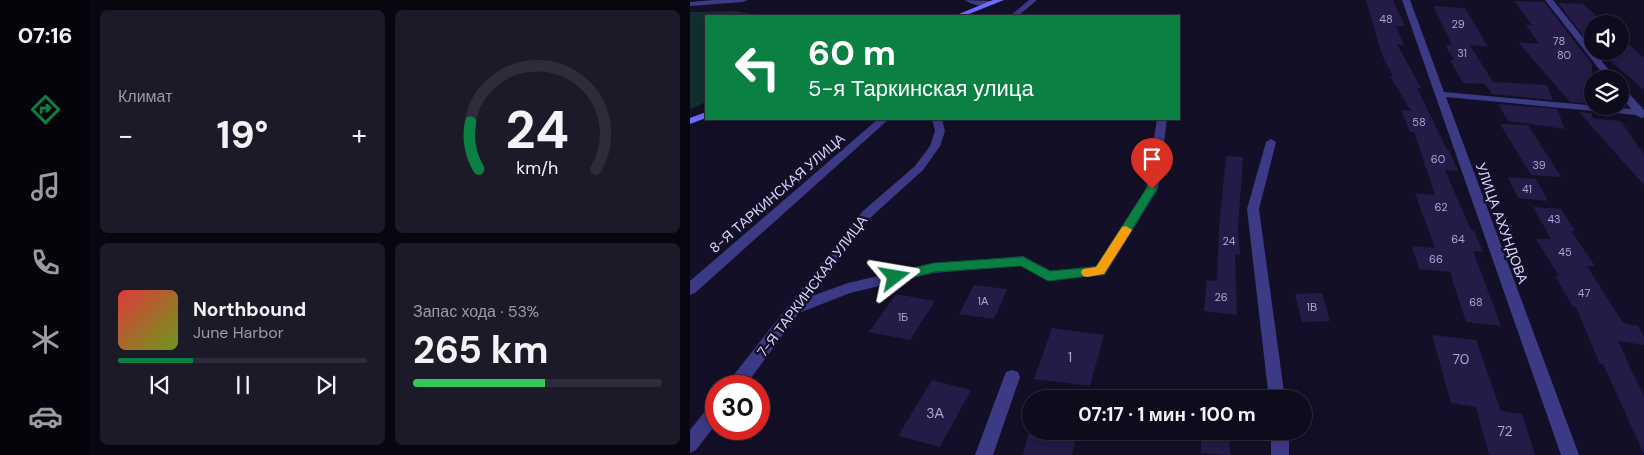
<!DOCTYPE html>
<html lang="ru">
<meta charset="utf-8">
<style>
:root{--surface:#0e0b1c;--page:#1c1929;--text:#f1f3f6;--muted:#9b9ba3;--line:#2e2b3b;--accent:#0b8043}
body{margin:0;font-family:"DM Sans",sans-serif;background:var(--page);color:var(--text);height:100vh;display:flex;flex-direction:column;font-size:19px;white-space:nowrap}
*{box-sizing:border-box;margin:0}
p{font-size:16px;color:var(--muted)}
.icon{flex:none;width:28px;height:28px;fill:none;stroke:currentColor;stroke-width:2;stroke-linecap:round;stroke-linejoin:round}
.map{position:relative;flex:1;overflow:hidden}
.panel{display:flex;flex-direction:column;gap:10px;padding:10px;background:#08060f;width:600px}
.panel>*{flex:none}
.banner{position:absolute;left:15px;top:15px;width:475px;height:105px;border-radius:0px;box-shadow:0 2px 12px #0003,0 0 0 1px var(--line);background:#0b8043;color:#fff;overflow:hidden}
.controls{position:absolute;left:894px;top:15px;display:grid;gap:10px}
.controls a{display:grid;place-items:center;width:45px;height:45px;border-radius:50%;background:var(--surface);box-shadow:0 2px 12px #0003,0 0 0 1px var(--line);font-size:25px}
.speed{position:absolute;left:15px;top:375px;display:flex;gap:10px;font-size:25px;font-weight:700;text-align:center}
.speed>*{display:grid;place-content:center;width:65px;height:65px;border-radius:50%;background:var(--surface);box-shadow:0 2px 12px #0003,0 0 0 1px var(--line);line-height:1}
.speed .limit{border:8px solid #d22;background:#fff;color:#111}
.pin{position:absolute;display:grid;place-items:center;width:42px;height:42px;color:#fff;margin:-51px -21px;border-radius:50% 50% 50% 0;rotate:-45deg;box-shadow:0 0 5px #0007}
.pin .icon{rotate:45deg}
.me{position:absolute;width:55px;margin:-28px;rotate:76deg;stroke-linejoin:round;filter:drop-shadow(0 0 4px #0008)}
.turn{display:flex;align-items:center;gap:18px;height:105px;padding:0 20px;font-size:22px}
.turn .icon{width:65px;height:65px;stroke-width:2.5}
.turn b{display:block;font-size:35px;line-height:42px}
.big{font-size:38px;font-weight:700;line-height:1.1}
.panel .widget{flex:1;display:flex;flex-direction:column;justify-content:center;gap:8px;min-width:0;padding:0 18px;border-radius:8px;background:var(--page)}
.panel .dial{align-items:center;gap:0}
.dial svg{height:130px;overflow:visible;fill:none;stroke:var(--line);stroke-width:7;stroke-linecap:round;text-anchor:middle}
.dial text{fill:var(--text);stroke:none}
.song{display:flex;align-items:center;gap:15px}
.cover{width:60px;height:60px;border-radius:8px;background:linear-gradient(135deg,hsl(0 70% 55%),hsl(80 70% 35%))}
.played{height:5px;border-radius:2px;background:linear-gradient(90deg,var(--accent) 30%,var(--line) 30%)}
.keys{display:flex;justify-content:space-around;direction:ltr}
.heat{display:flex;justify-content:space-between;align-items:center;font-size:28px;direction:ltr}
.charge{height:8px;border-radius:4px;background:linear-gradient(90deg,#34c759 53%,var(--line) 0)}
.panel .tiles{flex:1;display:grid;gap:10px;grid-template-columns:repeat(2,1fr)}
.trip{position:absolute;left:332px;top:390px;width:290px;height:50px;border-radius:25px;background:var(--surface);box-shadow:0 2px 12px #0003,0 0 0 1px var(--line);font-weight:700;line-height:50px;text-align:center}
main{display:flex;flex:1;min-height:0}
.tabs{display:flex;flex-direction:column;width:90px;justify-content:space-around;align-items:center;background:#06040b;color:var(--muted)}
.tabs .icon{width:35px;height:35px}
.tabs .on{color:var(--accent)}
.tabs b{font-size:22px;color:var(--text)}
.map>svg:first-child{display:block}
.green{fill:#12302f}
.building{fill:#241b47}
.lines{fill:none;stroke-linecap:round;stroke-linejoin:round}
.street{fill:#3d3a85;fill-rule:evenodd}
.secondary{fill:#6f6bff;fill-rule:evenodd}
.route{fill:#0b8043;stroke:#07532c}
.slow{fill:#f59e0b}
.labels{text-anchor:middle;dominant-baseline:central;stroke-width:5;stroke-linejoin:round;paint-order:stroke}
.number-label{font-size:11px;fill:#aca6d1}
.street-label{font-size:14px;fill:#d9d4ff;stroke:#130f26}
.near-number-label{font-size:14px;fill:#aca6d1}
</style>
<main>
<nav class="tabs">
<b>07:16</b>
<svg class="icon on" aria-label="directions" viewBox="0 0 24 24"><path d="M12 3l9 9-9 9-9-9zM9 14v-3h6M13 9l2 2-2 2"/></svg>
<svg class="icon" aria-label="music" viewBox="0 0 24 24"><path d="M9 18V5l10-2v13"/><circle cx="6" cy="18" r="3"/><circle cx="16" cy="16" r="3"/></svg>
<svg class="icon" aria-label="phone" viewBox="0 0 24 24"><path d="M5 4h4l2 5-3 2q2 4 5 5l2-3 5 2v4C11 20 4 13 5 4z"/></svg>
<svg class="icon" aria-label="climate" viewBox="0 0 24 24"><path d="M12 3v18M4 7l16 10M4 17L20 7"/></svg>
<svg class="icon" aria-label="car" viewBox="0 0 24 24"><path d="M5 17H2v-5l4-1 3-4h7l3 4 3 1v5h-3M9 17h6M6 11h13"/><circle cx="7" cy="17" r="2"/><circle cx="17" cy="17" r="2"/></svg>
</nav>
<section class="panel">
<div class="tiles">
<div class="widget"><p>Климат</p>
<div class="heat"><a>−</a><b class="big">19°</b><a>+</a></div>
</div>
<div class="widget dial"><svg viewBox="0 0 100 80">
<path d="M14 69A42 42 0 1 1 86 69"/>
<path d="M14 69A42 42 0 0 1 9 40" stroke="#0b8043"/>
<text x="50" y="56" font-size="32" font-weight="700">24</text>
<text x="50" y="72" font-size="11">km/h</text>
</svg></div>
<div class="widget">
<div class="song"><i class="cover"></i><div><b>Northbound</b><p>June Harbor</p></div></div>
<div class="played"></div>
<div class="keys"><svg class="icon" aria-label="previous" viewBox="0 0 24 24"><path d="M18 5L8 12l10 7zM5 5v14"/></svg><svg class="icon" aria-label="pause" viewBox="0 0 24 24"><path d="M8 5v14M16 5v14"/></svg><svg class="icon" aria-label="next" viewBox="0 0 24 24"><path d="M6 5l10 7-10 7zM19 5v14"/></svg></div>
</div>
<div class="widget"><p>Запас хода · 53%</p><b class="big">265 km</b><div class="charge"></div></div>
</div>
</section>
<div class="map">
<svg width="954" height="455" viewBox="0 0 954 455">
<rect width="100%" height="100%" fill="#130f26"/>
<polygon class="green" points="45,11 75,16 16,16 16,102 0,109 0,12"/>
<g class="building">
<polygon points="676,0 703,0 715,26 706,26 714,45 707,44 731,88 727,88 757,150 759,150 768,171 755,170 781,230 784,231 793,252 783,251 811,326 776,322 760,272 729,269 722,246 745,248 725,193 745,195 724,132 720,132 711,110 721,111 700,76 703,76 692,55"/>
<polygon points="824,1 854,2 902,64 902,104 880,102 828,42 849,44 836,25 842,25"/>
<polygon points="868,3 893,4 916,24 902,24 902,47"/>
<polygon points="743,6 775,8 798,47 780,45 803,82 857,85 863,100 802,94 795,84 773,83 760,60 764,60 755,45 762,45"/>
<polygon points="930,36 954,58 954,90 909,51 930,51"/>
<polygon points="808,104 867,109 875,129 818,121"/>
<polygon points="889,112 902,113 902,118 931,121 954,155 954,185"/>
<polygon points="810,124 838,125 871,177 841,175"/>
<polygon points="536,156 553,157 548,229 550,255 545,254 547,315 514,311 517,280 527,281 529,228"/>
<polygon points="818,177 846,179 858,201 828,198"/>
<polygon points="843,207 871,209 885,231 881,231 905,266 897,266 933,323 948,326 954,337 954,345 928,341 954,397 954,454 913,364 910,364 886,307 883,307 865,276 869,276 846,239 861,239"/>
<polygon points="284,285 317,289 304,319 269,314"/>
<polygon points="632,293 640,321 612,322 605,294"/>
<polygon points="206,294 245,301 220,340 179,332"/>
<polygon points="362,328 414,335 400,386 344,379"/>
<polygon points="742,335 786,340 811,411 832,414 845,455 799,455 786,407 761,403"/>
<polygon points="242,380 281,390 250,447 208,436"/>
<polygon points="339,431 387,431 382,455 333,455"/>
<polygon points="511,431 539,431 540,455 511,453"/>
</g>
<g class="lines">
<g class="street">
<polygon points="24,0 57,0 53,2 0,6 0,2"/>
<path d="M275,0L302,1L306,3C297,8 283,6 275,0Z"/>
<polygon points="339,0 347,0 328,16 320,16"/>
<polygon points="712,0 720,0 754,92 941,109 930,95 930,86 933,87 954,110 954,117 951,118 946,115 756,97 889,455 871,455"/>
<polygon points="855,0 863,0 926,79 917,79"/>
<polygon points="188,119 199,119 5,293 0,295 0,281"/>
<polygon points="242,119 252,119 255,131 250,146 233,170 181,217 122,296 158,283 244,263 333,256 361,271 406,266 456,189 467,119 477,119 468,189 415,275 359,281 331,266 244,273 160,293 109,313 55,386 37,386 39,381 173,211 225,166 240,146 245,131"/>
<polygon points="581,139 586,142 569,209 595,399 579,399 557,209 576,142"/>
<polygon points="322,370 328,372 330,377 303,455 285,455 314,377 316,372"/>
<polygon points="26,403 26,424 6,450 0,453 0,430 20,405"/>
<rect x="581" y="431" width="18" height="24"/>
</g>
<g class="secondary">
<polygon points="303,0 314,0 274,16 264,16"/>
<polygon points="16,112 16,118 0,124 0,118"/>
</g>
</g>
<polygon class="route" points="462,185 467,189 414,274 358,281 331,266 244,272 205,282 201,281 199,277 201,274 205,272 244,263 333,257 360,271 406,267 458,186"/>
<polygon class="slow" points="436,226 442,230 414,274 397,277 393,276 391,272 393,269 406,267 432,227"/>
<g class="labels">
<g class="number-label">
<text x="696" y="19">48</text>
<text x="768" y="24">29</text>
<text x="869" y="41">78</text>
<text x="772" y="53">31</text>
<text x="874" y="55">80</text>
<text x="729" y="122">58</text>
<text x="748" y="159">60</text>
<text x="849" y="165">39</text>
<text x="837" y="189">41</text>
<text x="751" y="207">62</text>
<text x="864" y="219">43</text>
<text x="768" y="239">64</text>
<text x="539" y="241">24</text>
<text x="875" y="252">45</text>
<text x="746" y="259">66</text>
<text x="894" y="293">47</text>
<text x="531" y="297">26</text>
<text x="293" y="301">1А</text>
<text x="786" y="302">68</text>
<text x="622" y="307">1В</text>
<text x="213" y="317">1Б</text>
</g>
<g class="street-label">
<text transform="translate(87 193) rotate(-41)">8-Я ТАРКИНСКАЯ УЛИЦА</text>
<text transform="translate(812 223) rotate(70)">УЛИЦА АХУНДОВА</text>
<text transform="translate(122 286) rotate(-53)">7-Я ТАРКИНСКАЯ УЛИЦА</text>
</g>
<g class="near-number-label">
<text x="380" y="357">1</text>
<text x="771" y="359">70</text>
<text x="245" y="413">3А</text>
<text x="815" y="431">72</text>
</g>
</g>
</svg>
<div class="controls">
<a><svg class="icon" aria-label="sound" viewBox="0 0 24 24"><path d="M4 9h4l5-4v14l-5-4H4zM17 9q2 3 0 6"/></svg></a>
<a><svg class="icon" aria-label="layers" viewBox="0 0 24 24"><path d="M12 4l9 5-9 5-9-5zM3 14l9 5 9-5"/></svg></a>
</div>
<div class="speed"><div class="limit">30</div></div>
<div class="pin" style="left:462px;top:189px;background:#d93025"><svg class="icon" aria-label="arrive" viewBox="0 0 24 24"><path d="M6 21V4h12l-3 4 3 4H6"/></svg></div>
<svg class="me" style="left:205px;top:277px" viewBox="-20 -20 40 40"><path d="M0-17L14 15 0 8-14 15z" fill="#0b8043" stroke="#fff" stroke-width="4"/></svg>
<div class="trip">07:17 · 1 мин · 100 m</div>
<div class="banner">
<div class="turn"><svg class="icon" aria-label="left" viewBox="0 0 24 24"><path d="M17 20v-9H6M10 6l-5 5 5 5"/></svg><div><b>60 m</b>5-я Таркинская улица</div></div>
</div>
</div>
</main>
